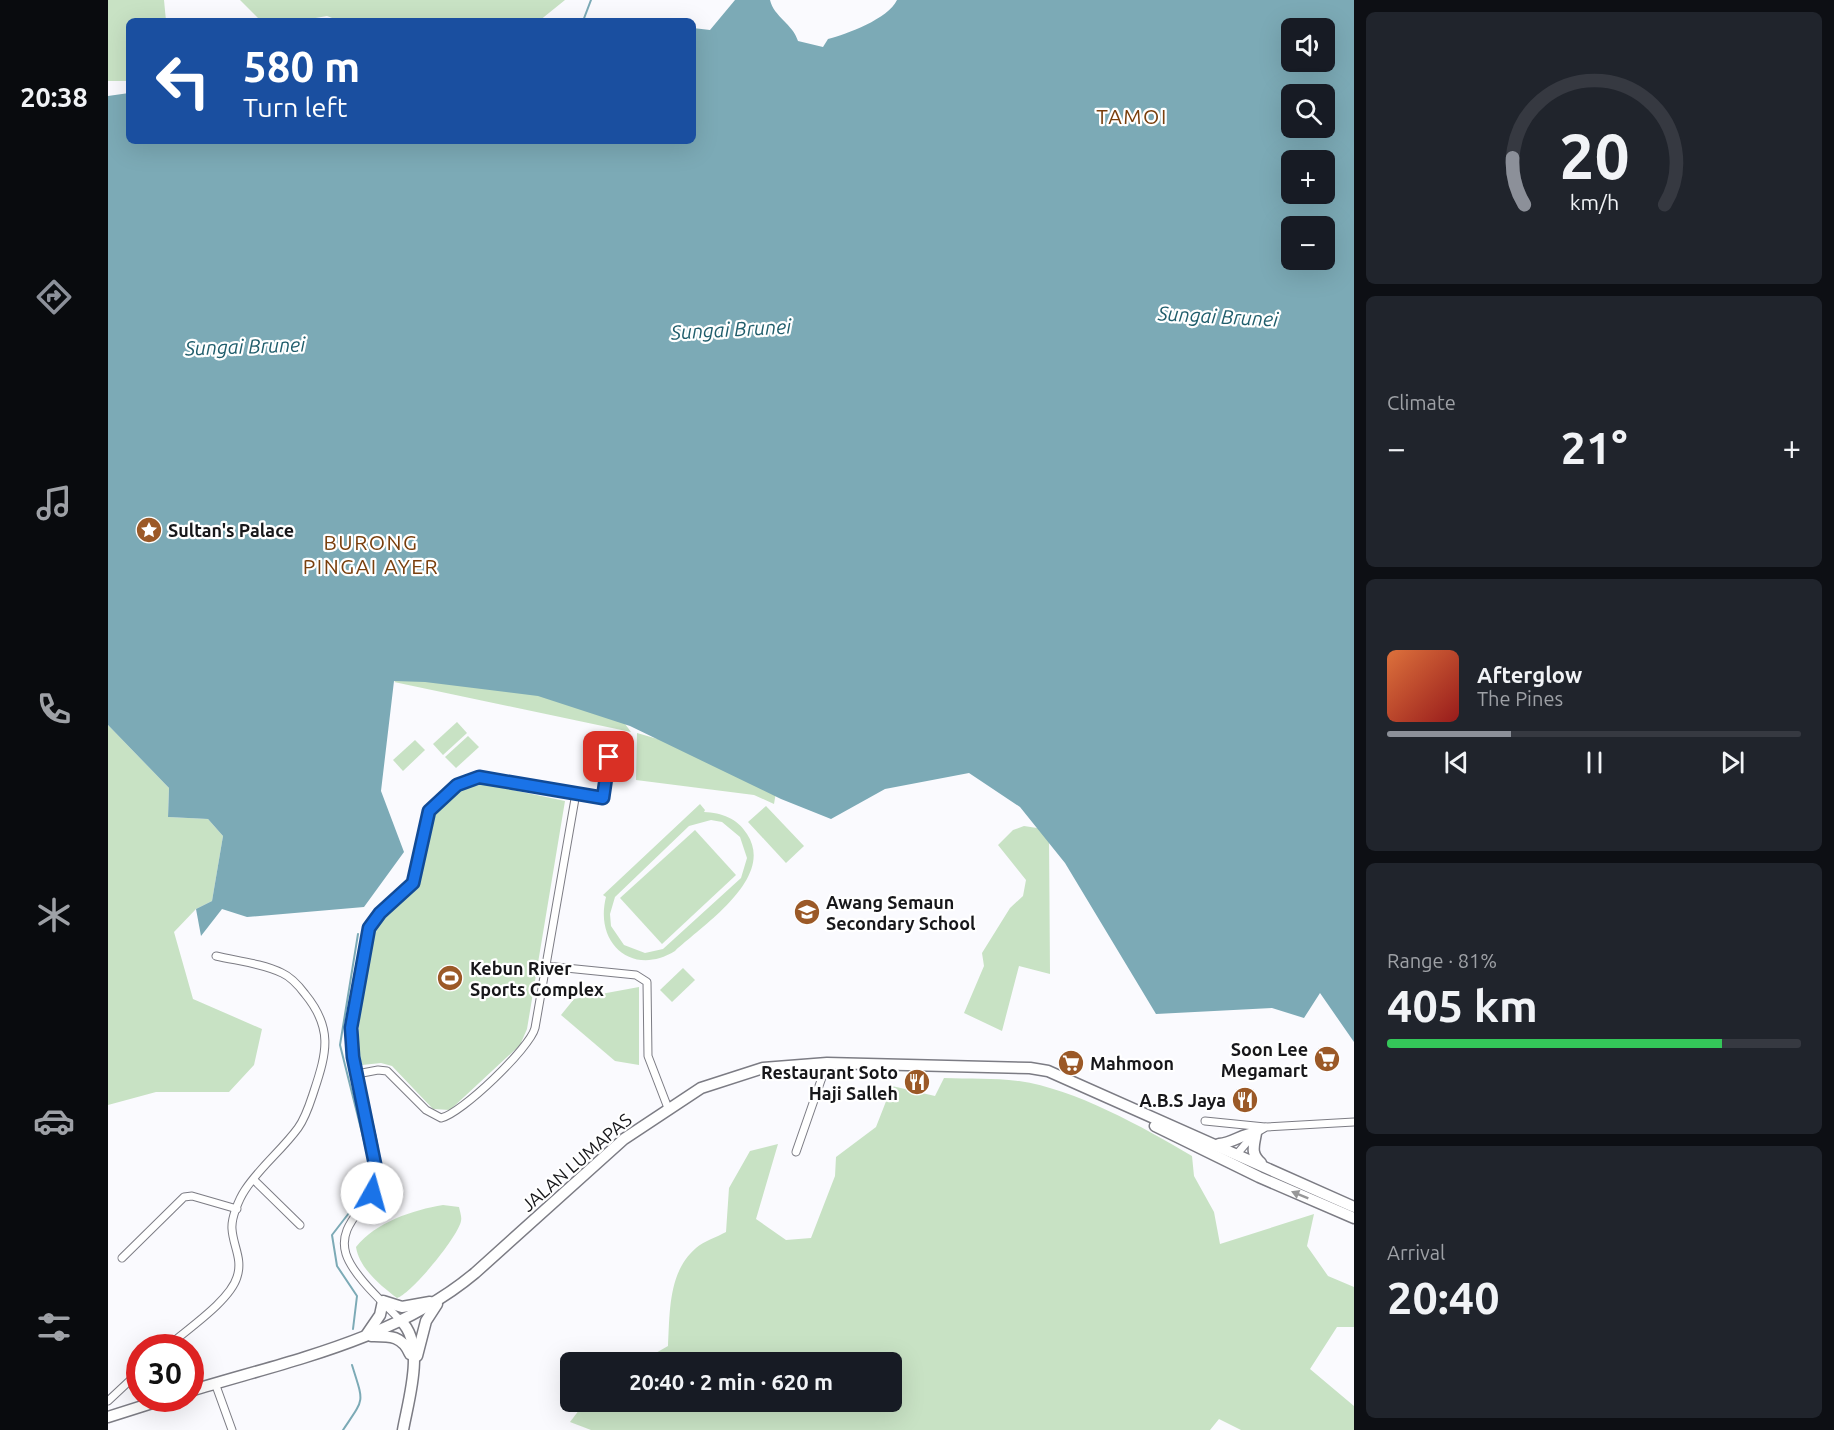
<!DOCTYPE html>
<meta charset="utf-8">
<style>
:root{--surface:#171b24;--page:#20242c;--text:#f1f3f6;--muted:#9ea1a6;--line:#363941;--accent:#8c9099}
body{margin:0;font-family:Ubuntu,sans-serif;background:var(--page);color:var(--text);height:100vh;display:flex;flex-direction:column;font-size:22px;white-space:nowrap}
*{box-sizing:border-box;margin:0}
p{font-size:20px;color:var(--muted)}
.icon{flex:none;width:33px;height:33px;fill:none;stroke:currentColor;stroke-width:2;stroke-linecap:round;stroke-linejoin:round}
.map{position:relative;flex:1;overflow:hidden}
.drawer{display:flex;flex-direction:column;gap:12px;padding:12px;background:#0d0f14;width:480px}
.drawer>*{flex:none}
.hud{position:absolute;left:18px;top:18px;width:570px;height:126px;border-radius:9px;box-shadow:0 6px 24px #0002;background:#1a4fa0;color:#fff;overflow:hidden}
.buttons{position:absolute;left:1173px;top:18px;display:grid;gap:12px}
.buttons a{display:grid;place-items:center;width:54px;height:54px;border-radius:9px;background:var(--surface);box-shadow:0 6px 24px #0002;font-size:30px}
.speed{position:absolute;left:18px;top:1334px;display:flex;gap:12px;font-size:30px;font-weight:700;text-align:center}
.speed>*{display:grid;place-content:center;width:78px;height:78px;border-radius:50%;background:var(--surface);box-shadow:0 6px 24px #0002;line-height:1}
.speed .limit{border:9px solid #d22;background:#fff;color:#111}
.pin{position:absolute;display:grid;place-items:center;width:51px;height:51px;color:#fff;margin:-26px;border-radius:12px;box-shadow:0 3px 9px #0006}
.me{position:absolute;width:66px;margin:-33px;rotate:7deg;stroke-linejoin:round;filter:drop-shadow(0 0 4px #0008)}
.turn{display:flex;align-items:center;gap:21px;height:126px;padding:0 18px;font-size:27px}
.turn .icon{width:78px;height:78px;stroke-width:2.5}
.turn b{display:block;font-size:42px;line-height:51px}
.big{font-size:45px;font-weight:700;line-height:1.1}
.drawer .card{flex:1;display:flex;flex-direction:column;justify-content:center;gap:9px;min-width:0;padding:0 21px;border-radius:9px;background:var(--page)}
.drawer .dial{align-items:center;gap:0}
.dial svg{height:156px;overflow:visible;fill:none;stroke:var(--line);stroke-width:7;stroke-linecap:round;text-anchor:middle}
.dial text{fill:var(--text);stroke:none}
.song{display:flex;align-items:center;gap:18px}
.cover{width:72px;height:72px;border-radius:9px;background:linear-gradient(135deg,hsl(20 70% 55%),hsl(0 70% 35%))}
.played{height:6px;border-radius:3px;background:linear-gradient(90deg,var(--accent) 30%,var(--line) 30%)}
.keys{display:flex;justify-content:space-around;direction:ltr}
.heat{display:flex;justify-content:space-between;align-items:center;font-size:33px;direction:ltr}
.charge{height:9px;border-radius:4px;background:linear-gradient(90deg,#34c759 81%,var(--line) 0)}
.trip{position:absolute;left:452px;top:1352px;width:342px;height:60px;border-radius:9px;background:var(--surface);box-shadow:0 6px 24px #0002;font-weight:700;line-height:60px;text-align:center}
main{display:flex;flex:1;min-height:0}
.tabs{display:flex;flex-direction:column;width:108px;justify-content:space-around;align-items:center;background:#090b0e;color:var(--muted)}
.tabs .icon{width:42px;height:42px}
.tabs .current{color:var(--accent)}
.tabs b{font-size:27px;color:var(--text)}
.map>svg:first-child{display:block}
.green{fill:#c8e2c4;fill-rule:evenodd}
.water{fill:#7caab6;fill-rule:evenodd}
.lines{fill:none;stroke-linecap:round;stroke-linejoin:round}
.stream{stroke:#7caab6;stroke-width:2}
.street-casing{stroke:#7c7c84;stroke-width:9}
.secondary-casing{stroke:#7c7c84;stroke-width:13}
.street{stroke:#fff;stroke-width:7}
.secondary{stroke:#fff;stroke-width:10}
.oneway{fill:#979798}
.route-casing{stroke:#114b97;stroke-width:15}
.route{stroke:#1a73e8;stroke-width:10}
.labels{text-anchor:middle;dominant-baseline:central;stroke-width:4.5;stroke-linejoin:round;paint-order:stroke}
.poi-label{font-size:18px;font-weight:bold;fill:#17171a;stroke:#fff;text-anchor:start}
.street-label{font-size:18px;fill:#17171a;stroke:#fff}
.water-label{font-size:20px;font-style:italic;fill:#205e6c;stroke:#fff}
.quarter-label{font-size:21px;letter-spacing:1.5px;fill:#793f0d;stroke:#fff}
</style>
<main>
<nav class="tabs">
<b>20:38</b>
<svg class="icon current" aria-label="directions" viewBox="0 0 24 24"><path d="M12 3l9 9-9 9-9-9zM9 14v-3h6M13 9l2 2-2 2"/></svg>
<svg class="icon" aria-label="music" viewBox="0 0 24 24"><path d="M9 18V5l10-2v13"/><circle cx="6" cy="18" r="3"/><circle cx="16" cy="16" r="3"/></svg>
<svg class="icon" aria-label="phone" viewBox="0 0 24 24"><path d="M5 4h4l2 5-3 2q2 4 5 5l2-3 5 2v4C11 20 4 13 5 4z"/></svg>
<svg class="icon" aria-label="climate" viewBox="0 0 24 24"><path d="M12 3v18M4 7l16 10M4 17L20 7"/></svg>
<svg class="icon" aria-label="car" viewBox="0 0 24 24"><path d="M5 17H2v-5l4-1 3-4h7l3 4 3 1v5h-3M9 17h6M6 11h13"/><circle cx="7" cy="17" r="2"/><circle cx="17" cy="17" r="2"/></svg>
<svg class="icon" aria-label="filters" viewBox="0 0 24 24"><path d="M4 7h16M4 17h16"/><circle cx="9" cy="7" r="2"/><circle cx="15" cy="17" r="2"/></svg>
</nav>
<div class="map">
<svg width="1246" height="1430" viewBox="0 0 1246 1430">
<rect width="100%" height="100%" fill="#fafafe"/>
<g class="green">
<polygon points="0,0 56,0 58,21 21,21 21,81 0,81"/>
<polygon points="132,0 457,0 431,21 232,21 219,16 196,20 150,18"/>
<polygon points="303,671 370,679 509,713 523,732 286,682"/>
<polygon points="349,722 359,733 335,755 325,744"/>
<polygon points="0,725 61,788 60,817 100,819 115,836 104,901 88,909 66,932 85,999 154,1029 146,1065 121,1092 48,1092 0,1105"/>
<polygon points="529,733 671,774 666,804 646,795 528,780"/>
<polygon points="360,736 371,747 348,768 337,757"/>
<polygon points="307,740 317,750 295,771 285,760"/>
<polygon points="376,784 457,801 419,1029 412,1045 342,1110 325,1109 284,1066 273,1063 254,1065 249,1045 261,932 310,884 322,814 356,788"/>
<path d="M592,804L597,810L596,812C614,813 629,818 639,834C668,878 595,925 567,951C525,977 486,944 498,897L495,895ZM603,820L614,822L632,837L639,858L633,878L555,949L537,953L516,945L503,926L502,914L507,897L581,826Z"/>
<polygon points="658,806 696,846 678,863 640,822"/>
<polygon points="916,826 929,828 941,837 942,974 911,966 894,1031 856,1013 876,966 874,953 902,908 915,896 918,880 890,845 905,830"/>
<polygon points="587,830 628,875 554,944 512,898"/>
<polygon points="575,968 587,980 564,1002 552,990"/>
<polygon points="531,987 531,1065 507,1061 453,1015 466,999"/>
<path d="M836,1078C861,1079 886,1078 911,1081C967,1089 1035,1127 1084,1156L1086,1176L1106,1212L1112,1244L1206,1214L1199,1246L1220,1276L1246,1287V1327H1229L1202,1369L1246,1406V1430H1133L1111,1419L1102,1430H483L462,1422L478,1401H783V1362H532L560,1346C562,1312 560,1272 588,1248C596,1241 609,1237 618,1232L621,1188L642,1151L670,1144L648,1219L678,1240L703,1238L727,1176L728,1157L768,1127L784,1086L827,1096Z"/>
<path d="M335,1205L351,1207C352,1212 354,1217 353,1221C350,1237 303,1294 289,1298C273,1286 251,1268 248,1247C268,1222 305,1210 335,1205Z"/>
</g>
<path class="water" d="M627,0H662C666,17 685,24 690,41L715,47L720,39C739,34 780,19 789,0H1246V1042L1212,993L1196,1018L1164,1008L1048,1014L957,863L912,807L861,773L777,789L723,819L673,799L522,726L430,696L317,682L286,681L273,791L296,852L256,907L139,917L114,909L93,936L88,909L104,901L115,836L100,819L60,817L61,788L0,725V96L21,93V141H585V28L602,30ZM1184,28H1216V62H1184ZM1184,94H1216V128H1184ZM1184,160H1216V194H1184ZM1184,226H1216V260H1184Z"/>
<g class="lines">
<g class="stream">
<polyline points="475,21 483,0"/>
<polyline points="245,1329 249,1296 229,1266 224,1235 261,1187 262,1165 232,1045 250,934"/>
<path d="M235,1430C257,1397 256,1404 244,1365"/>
</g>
<g class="street-casing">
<g id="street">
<polyline points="438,966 528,975 539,982 540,1056 560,1108"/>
<path d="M249,1074L270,1070L279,1071L318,1110L333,1118C353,1114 422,1048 427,1028L468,793"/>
<polyline points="1097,1121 1157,1127"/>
<polyline points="688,1152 719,1063"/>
<polyline points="1129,1154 1146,1134 1158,1127 1246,1122"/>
<polyline points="146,1180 192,1225"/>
<polyline points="14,1258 76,1197 84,1196 129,1209"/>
<path d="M293,1321C277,1304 245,1276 238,1254C228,1222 265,1206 268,1176C271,1145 250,1088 244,1055C239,1023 252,959 261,928L272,913L305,883L321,811L356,781L380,777L495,798L501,757"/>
<path d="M59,1347C78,1330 122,1301 129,1277C135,1259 125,1246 124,1229C123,1218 131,1199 137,1190C152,1167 174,1150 190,1128C198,1117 202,1103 206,1091C219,1052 225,1028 197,994C191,986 183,977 174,973C153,963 129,961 108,956"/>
<polyline points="107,1383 124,1430"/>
<polyline points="0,1401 32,1371"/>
</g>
</g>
<g class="secondary-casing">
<g id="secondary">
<polyline points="1047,1126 1151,1177 1246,1218"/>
<path d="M1111,1144C1125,1143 1135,1133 1148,1133C1146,1146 1142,1153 1153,1163"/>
<path d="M293,1321C318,1345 300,1401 295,1430"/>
<polyline points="259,1334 272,1315 275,1301 294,1307 322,1302"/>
<path d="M263,1336C281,1336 294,1335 302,1354"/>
<polyline points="309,1356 318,1321 329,1304"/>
<path d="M82,1391C180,1361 287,1340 367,1273L516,1139L593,1088L655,1068L719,1063L922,1068L940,1071L1246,1207"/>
<polyline points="0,1417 60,1398"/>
</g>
</g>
<use href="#street" class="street"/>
<use href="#secondary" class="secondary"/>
</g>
<defs><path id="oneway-solid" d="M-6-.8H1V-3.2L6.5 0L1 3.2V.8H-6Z" transform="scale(1.5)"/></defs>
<use class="oneway" href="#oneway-solid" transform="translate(1192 1195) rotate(-158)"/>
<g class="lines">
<g class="route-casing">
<polyline id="route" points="264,1193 268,1169 245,1057 243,1028 261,928 272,913 305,883 321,811 349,785 371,777 495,798 501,757"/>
</g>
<use href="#route" class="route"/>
</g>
<defs>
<g id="sight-disc" transform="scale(1.35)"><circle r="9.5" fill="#9b5927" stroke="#fff"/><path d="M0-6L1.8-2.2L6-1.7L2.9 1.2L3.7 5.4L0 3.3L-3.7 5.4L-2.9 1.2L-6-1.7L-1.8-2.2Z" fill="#fff"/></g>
<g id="school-disc" transform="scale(1.35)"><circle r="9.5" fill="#9b5927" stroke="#fff"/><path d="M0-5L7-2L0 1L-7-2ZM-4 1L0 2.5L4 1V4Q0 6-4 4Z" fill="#fff"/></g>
<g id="stadium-disc" transform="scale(1.35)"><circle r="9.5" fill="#9b5927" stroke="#fff"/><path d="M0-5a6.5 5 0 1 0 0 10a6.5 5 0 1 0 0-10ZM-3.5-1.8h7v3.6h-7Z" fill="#fff"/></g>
<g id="supermarket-disc" transform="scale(1.35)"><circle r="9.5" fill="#9b5927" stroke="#fff"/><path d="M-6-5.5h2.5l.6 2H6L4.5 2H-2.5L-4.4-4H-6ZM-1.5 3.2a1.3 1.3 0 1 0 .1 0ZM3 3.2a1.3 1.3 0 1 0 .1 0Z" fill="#fff"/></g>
<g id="restaurant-disc" transform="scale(1.35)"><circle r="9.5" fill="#9b5927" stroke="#fff"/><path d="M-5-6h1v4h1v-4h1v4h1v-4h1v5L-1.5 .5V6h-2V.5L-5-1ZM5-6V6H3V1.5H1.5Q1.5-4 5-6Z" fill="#fff"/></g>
</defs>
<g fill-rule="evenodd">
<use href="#sight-disc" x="41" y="530"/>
<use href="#school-disc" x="699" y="912"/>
<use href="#stadium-disc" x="342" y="978"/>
<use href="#supermarket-disc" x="1219" y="1059"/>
<use href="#supermarket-disc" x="963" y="1063"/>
<use href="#restaurant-disc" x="809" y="1082"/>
<use href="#restaurant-disc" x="1137" y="1100"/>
</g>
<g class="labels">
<g class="poi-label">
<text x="60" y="530">Sultan's Palace</text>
<text x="718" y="902">Awang Semaun<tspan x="718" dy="21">Secondary School</tspan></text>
<text x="362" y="968">Kebun River<tspan x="362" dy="21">Sports Complex</tspan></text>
<text x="1200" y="1049" text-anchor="end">Soon Lee<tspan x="1200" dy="21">Megamart</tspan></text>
<text x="982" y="1063">Mahmoon</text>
<text x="790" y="1072" text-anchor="end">Restaurant Soto<tspan x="790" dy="21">Haji Salleh</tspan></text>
<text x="1118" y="1100" text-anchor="end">A.B.S Jaya</text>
</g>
<g class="street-label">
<text transform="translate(468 1162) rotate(-41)">JALAN LUMAPAS</text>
</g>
<g class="water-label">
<text transform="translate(1110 316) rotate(3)">Sungai Brunei</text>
<text transform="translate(623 329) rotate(-3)">Sungai Brunei</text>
<text transform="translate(137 346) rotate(-2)">Sungai Brunei</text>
</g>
<g class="quarter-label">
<text x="1024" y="116">TAMOI</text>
<text x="263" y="542">BURONG<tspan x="263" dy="24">PINGAI AYER</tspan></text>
</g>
</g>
</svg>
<div class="buttons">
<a><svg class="icon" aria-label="sound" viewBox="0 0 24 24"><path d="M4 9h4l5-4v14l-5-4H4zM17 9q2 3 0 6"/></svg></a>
<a><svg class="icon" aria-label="search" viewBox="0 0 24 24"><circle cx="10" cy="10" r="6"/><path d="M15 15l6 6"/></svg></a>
<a>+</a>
<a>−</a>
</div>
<div class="speed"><div class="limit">30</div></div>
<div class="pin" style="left:501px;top:757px;background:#d93025"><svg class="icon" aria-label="arrive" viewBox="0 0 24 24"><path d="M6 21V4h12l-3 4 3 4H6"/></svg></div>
<svg class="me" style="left:264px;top:1193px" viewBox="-20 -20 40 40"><circle r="19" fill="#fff"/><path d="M0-13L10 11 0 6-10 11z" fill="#1a73e8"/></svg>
<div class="trip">20:40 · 2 min · 620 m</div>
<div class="hud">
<div class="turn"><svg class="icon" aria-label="left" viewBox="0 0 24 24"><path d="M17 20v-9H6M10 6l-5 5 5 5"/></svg><div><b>580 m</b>Turn left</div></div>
</div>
</div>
<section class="drawer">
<div class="card dial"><svg viewBox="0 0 100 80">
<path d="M14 69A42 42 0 1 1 86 69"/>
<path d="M14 69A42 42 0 0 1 8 45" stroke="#8c9099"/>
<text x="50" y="56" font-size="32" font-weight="700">20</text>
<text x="50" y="72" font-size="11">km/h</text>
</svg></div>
<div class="card"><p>Climate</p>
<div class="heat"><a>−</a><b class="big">21°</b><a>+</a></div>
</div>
<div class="card">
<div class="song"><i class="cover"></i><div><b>Afterglow</b><p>The Pines</p></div></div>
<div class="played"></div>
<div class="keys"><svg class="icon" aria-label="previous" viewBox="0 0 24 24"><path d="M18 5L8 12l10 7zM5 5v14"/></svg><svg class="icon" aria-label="pause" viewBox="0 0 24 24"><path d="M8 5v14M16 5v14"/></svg><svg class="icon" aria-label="next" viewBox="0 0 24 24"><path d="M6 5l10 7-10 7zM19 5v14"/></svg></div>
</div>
<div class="card"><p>Range · 81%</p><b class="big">405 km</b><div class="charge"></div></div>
<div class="card"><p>Arrival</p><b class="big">20:40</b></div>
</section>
</main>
